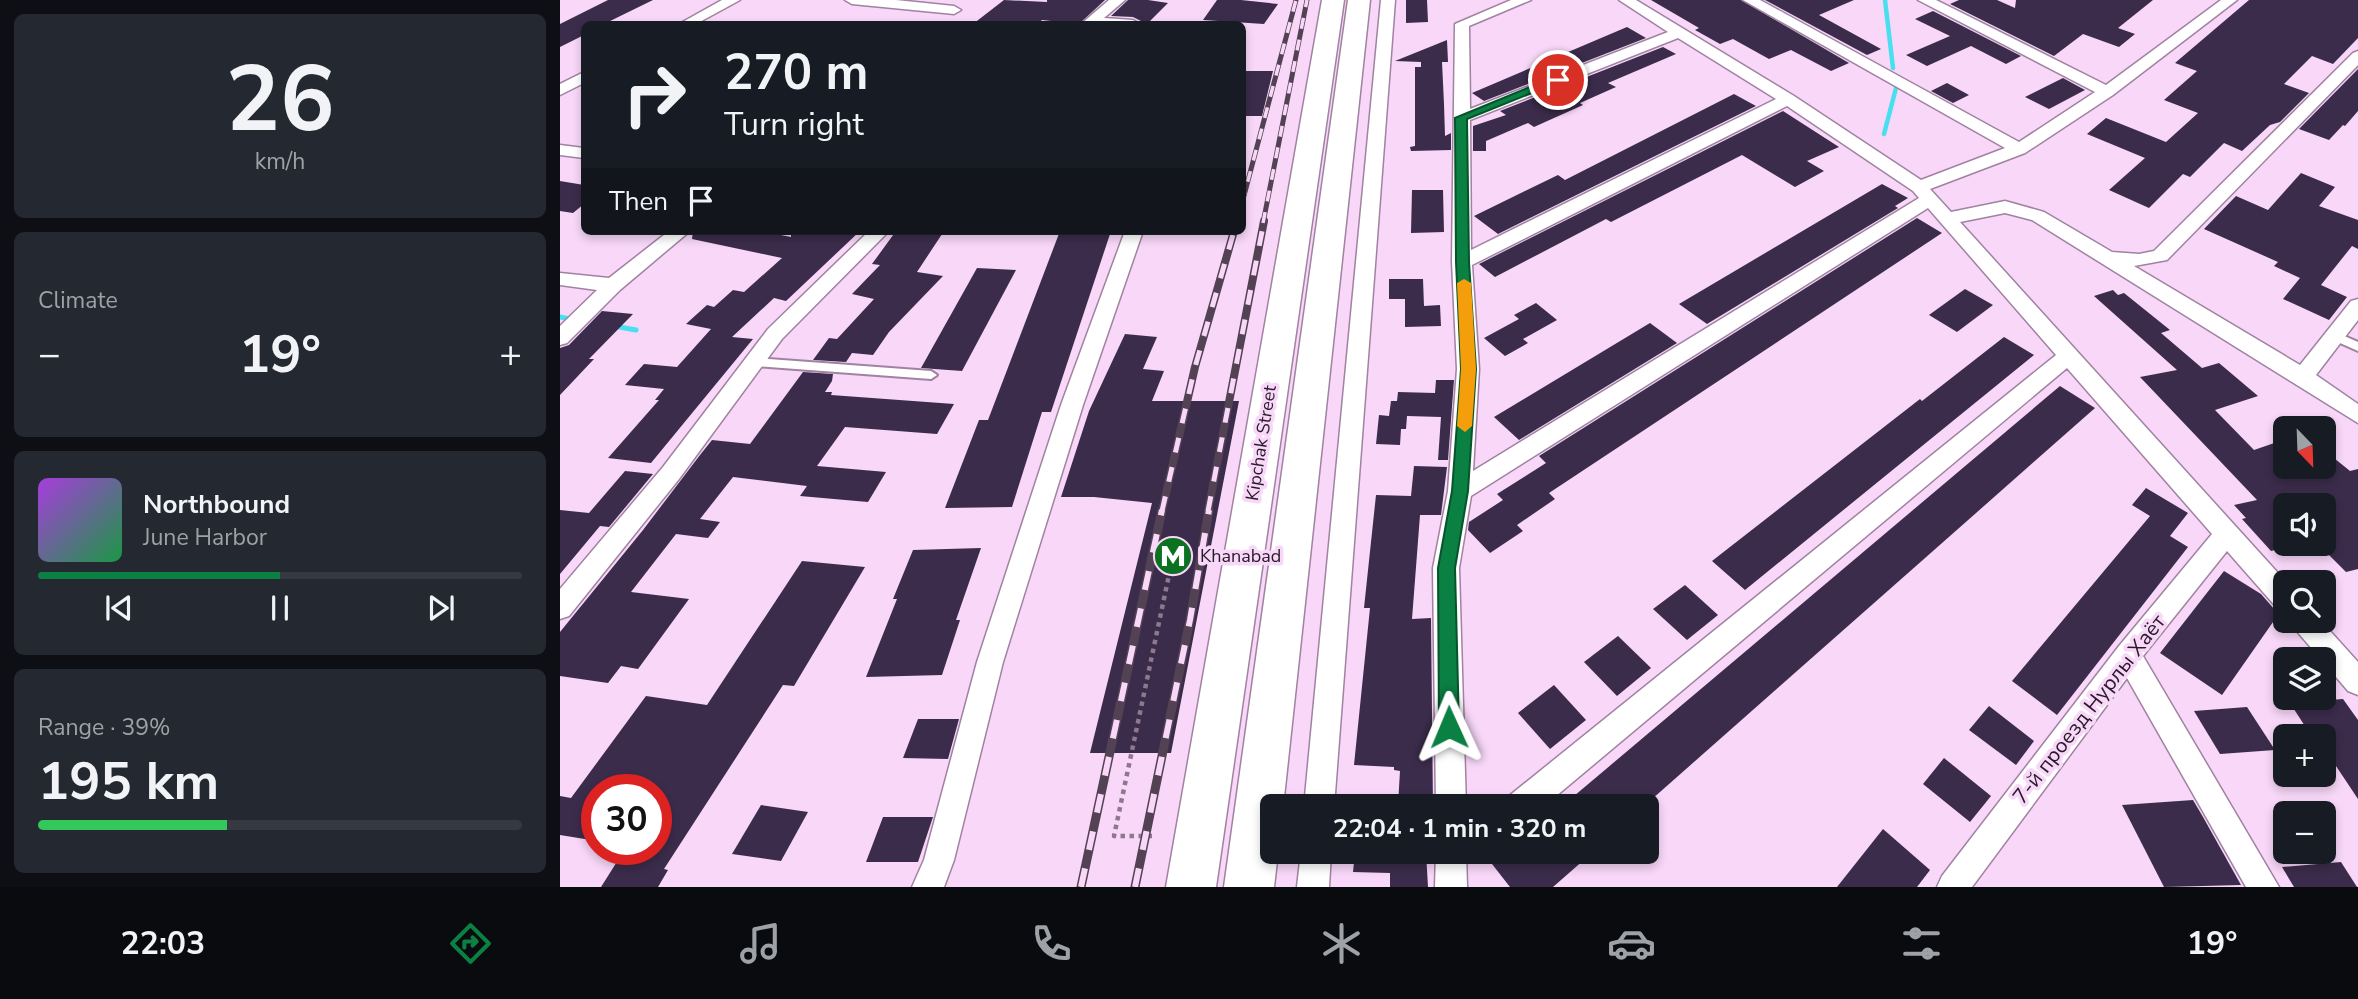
<!DOCTYPE html>
<meta charset="utf-8">
<style>
:root{--surface:#171b24;--page:#242831;--text:#f1f3f6;--muted:#9ea1a6;--line:#363941;--accent:#0b8043}
body{margin:0;font-family:"Nunito Sans",sans-serif;background:var(--page);color:var(--text);height:100vh;display:flex;flex-direction:column;font-size:26px;white-space:nowrap}
*{box-sizing:border-box;margin:0}
p{font-size:23px;color:var(--muted)}
.icon{flex:none;width:38px;height:38px;fill:none;stroke:currentColor;stroke-width:2;stroke-linecap:round;stroke-linejoin:round}
.map{position:relative;flex:1;overflow:hidden}
.details{display:flex;flex-direction:column;gap:14px;padding:14px;background:#0d0f14;width:560px}
.details>*{flex:none}
.banner{position:absolute;left:21px;top:21px;width:665px;height:214px;border-radius:10px;box-shadow:0 4px 10px #0003;background:#171b24;color:var(--text);overflow:hidden}
.needle{width:46px;rotate:157deg}
.tools{position:absolute;left:1713px;top:416px;display:grid;gap:14px}
.tools a{display:grid;place-items:center;width:63px;height:63px;border-radius:10px;background:var(--surface);box-shadow:0 4px 10px #0003;font-size:35px}
.speed{position:absolute;left:21px;top:774px;display:flex;gap:14px;font-size:35px;font-weight:700;text-align:center}
.speed>*{display:grid;place-content:center;width:91px;height:91px;border-radius:50%;background:var(--surface);box-shadow:0 4px 10px #0003;line-height:1}
.speed .limit{border:10px solid #d22;background:#fff;color:#111}
.pin{position:absolute;display:grid;place-items:center;width:60px;height:60px;color:#fff;margin:-30px;border:4px solid #fff;border-radius:50%;box-shadow:0 2px 7px #0007}
.me{position:absolute;width:77px;margin:-38px;rotate:359deg;stroke-linejoin:round;filter:drop-shadow(0 0 5px #0008)}
.turn{display:flex;align-items:center;gap:24px;height:147px;padding:0 28px;font-size:32px}
.turn .icon{width:91px;height:91px;stroke-width:2.5}
.turn b{display:block;font-size:49px;line-height:60px}
.then{display:flex;align-items:center;height:66px;padding:0 28px;background:#0003;gap:14px;font-size:26px}
.big{font-size:52px;font-weight:700;line-height:1.1}
.details .widget{flex:1;display:flex;flex-direction:column;justify-content:center;gap:10px;min-width:0;padding:0 24px;border-radius:10px;background:var(--page)}
.details .dial{align-items:center;gap:0}
.dial b{font-size:91px;line-height:1}
.song{display:flex;align-items:center;gap:21px}
.cover{width:84px;height:84px;border-radius:10px;background:linear-gradient(135deg,hsl(280 70% 55%),hsl(140 70% 35%))}
.played{height:7px;border-radius:4px;background:linear-gradient(90deg,var(--accent) 50%,var(--line) 50%)}
.keys{display:flex;justify-content:space-around;direction:ltr}
.heat{display:flex;justify-content:space-between;align-items:center;font-size:38px;direction:ltr}
.charge{height:10px;border-radius:5px;background:linear-gradient(90deg,#34c759 39%,var(--line) 0)}
.trip{position:absolute;left:700px;top:794px;width:399px;height:70px;border-radius:10px;background:var(--surface);box-shadow:0 4px 10px #0003;font-weight:700;line-height:70px;text-align:center}
.menu{display:flex;height:112px;justify-content:space-around;align-items:center;background:#090b0e;color:var(--muted)}
.menu .icon{width:49px;height:49px}
.menu .on{color:var(--accent)}
.menu b{font-size:32px;color:var(--text)}
main{display:flex;flex:1;min-height:0}
.map>svg:first-child{display:block}
.lines{fill:none;stroke-linecap:round;stroke-linejoin:round}
.stream-far1{stroke:#48dfef;stroke-width:4.5}
.stream{stroke:#48dfef;stroke-width:5}
.building{fill:#3b2c4b}
.lane-casing{stroke:#a082a1;stroke-width:4}
.street-casing{stroke:#a082a1;stroke-width:3}
.primary-casing{stroke:#a082a1;stroke-width:3}
.path{stroke:#8e788e;stroke-width:4.5;stroke-dasharray:4.5 4.5;stroke-linecap:butt}
.lane{fill:#fff;fill-rule:evenodd}
.street{fill:#fff;fill-rule:evenodd}
.primary{fill:#fff;fill-rule:evenodd}
.rail-far2-casing{stroke:#534253;stroke-width:5}
.rail-far1-casing{stroke:#534253;stroke-width:8}
.rail-casing{stroke:#534253;stroke-width:9}
.rail-far2{stroke:#f8d7f8;stroke-width:3.5;stroke-dasharray:11;stroke-linecap:butt}
.rail-far1{stroke:#f8d7f8;stroke-width:5;stroke-dasharray:15;stroke-linecap:butt}
.rail{stroke:#f8d7f8;stroke-width:6;stroke-dasharray:19;stroke-linecap:butt}
.route{fill:#0b8043;stroke:#07532c;stroke-width:2}
.slow{fill:#f59e0b}
.labels{text-anchor:middle;dominant-baseline:central;stroke-width:7;stroke-linejoin:round;paint-order:stroke}
.street-label{font-size:18px;fill:#271b27;stroke:#f8d7f8}
.poi-label{font-size:18px;fill:#271b27;stroke:#f8d7f8;text-anchor:start}
.near-street-label{font-size:21px;fill:#271b27;stroke:#f8d7f8}
</style>
<main>
<section class="details">
<div class="widget dial"><b>26</b><p>km/h</p></div>
<div class="widget"><p>Climate</p>
<div class="heat"><a>−</a><b class="big">19°</b><a>+</a></div>
</div>
<div class="widget">
<div class="song"><i class="cover"></i><div><b>Northbound</b><p>June Harbor</p></div></div>
<div class="played"></div>
<div class="keys"><svg class="icon" aria-label="previous" viewBox="0 0 24 24"><path d="M18 5L8 12l10 7zM5 5v14"/></svg><svg class="icon" aria-label="pause" viewBox="0 0 24 24"><path d="M8 5v14M16 5v14"/></svg><svg class="icon" aria-label="next" viewBox="0 0 24 24"><path d="M6 5l10 7-10 7zM19 5v14"/></svg></div>
</div>
<div class="widget"><p>Range · 39%</p><b class="big">195 km</b><div class="charge"></div></div>
</section>
<div class="map">
<svg width="1798" height="887" viewBox="0 0 1798 887">
<rect width="100%" height="100%" fill="#f8d7f8"/>
<g class="lines">
<g class="stream-far1">
<polyline points="1325,0 1333,68"/>
<polyline points="1324,134 1336,88"/>
</g>
<g class="stream">
<polyline points="0,317 15,320"/>
<polyline points="54,326 76,330"/>
</g>
</g>
<g class="building">
<polygon points="48,0 93,0 44,24 24,24 24,35 0,47 0,24"/>
<polygon points="444,0 487,2 487,0 545,0 519,24 482,20 477,24 413,24"/>
<polygon points="568,0 588,0 608,3 587,24 573,17 551,16"/>
<polygon points="657,0 681,0 718,4 704,24 643,20"/>
<polygon points="846,0 867,0 868,22 846,23"/>
<polygon points="1091,0 1181,0 1289,63 1271,71 1231,50 1209,59 1173,39 1160,44 1135,30 1139,28"/>
<polygon points="1205,0 1294,0 1259,15 1321,49 1307,55"/>
<polygon points="1399,0 1437,0 1455,8 1456,0 1593,0 1558,28 1575,34 1559,47 1523,34 1494,56 1390,4"/>
<polygon points="1689,0 1798,0 1798,38 1773,64 1752,56 1724,84 1749,93 1720,122 1710,125 1682,151 1664,143 1630,177 1623,174 1589,208 1549,190 1585,158 1527,134 1546,118 1606,142 1638,113 1604,100 1637,71 1615,63"/>
<polygon points="1373,11 1461,56 1446,64 1411,46 1367,66 1346,55 1390,36 1355,19"/>
<polygon points="1067,27 1086,38 924,101 912,93"/>
<polygon points="887,40 888,62 882,62 884,104 885,136 891,133 891,150 851,151 850,147 855,146 855,67 861,67 861,62 835,61"/>
<polygon points="1103,47 1116,54 1048,83 1056,87 1020,103 1023,105 974,127 968,123 926,141 926,151 913,151 913,126 946,115 940,111"/>
<polygon points="1798,69 1798,111 1785,126 1783,125 1769,140 1739,129"/>
<polygon points="682,71 713,71 702,116 682,116"/>
<polygon points="1503,78 1525,90 1489,109 1465,97"/>
<polygon points="1387,83 1409,95 1393,103 1371,91"/>
<polygon points="1174,94 1196,106 938,234 914,216 998,175 1005,180"/>
<polygon points="1223,111 1279,147 1247,161 1264,171 1235,187 1182,155 1051,222 1046,219 935,277 919,264"/>
<polygon points="1741,173 1775,187 1759,206 1798,220 1798,249 1792,246 1761,285 1787,297 1769,320 1723,299 1740,278 1714,266 1718,262 1644,229 1676,196 1708,210"/>
<polygon points="0,181 24,185 24,204 13,213 0,211"/>
<polygon points="1322,184 1348,198 1335,206 1338,208 1147,324 1119,304"/>
<polygon points="852,190 883,190 884,232 851,233"/>
<polygon points="1357,218 1382,233 989,493 995,499 957,525 963,531 930,553 908,530 909,522 943,500 937,494 986,463 979,456"/>
<polygon points="133,231 201,231 231,237 231,231 300,231 226,301 214,298 172,337 193,339 91,463 48,458 99,400 95,400 104,389 65,385 84,364 117,367 151,329 126,324 147,305 154,307 173,290 184,292 222,258 132,239"/>
<polygon points="336,231 384,231 357,272 383,276 329,332 313,355 292,353 286,362 253,360 269,338 277,339 314,299 292,294 320,265 312,264"/>
<polygon points="500,231 551,231 491,412 482,412 452,507 385,508 419,420 428,420"/>
<polygon points="417,268 456,270 402,371 361,368"/>
<polygon points="829,279 863,279 864,306 880,305 881,326 845,327 845,299 829,299"/>
<polygon points="1405,289 1433,305 1397,332 1369,315"/>
<polygon points="1553,290 1558,295 1564,293 1610,330 1601,333 1642,368 1659,363 1698,396 1655,410 1694,450 1726,439 1726,467 1764,467 1764,450 1790,471 1798,469 1798,569 1786,572 1764,550 1764,506 1726,506 1726,547 1711,551 1682,519 1686,518 1674,505 1697,500 1580,377 1617,370 1534,296"/>
<polygon points="976,303 997,320 963,339 968,343 945,356 924,338 959,319 954,315"/>
<polygon points="42,311 73,314 29,359 34,359 0,395 0,348 9,345"/>
<polygon points="1090,323 1117,343 959,440 934,417"/>
<polygon points="565,334 597,337 583,369 604,371 592,401 679,401 611,753 530,753 592,503 534,497 501,497 529,411"/>
<polygon points="1444,337 1474,355 1185,590 1152,561 1360,399 1362,401"/>
<polygon points="243,372 273,374 272,381 265,392 272,392 271,395 394,404 377,434 285,427 257,466 326,472 308,502 240,496 247,486 173,477 140,519 160,522 148,538 116,534 71,592 129,599 78,669 61,666 48,683 0,676 0,632 83,530 140,455 152,440 190,444"/>
<polygon points="876,380 894,380 888,460 878,460 881,417 847,416 846,429 841,429 840,445 816,444 819,415 829,416 831,401 837,401 838,392 875,393"/>
<polygon points="1500,386 1535,408 1083,807 1001,807"/>
<polygon points="854,466 887,467 881,515 860,515 852,619 871,618 873,807 838,805 840,771 834,770 834,767 794,765 810,608 804,608 816,495 851,496"/>
<polygon points="65,471 93,474 49,527 40,526 0,574 0,510 29,513"/>
<polygon points="1586,488 1628,513 1610,536 1628,547 1497,715 1452,681 1590,516 1572,505"/>
<polygon points="421,548 396,620 400,620 382,675 306,677 337,599 333,599 353,550"/>
<polygon points="242,561 305,567 234,686 223,685 104,869 108,870 98,887 41,887 65,849 96,849 96,789 37,789 37,841 0,835 0,796 11,798 86,696 147,705"/>
<polygon points="1664,571 1701,594 1715,610 1720,612 1662,695 1600,653"/>
<polygon points="1125,585 1158,615 1127,640 1093,609"/>
<polygon points="1058,636 1091,668 1057,696 1024,662"/>
<polygon points="994,685 1026,720 990,749 958,713"/>
<polygon points="1783,699 1798,720 1798,799 1764,748 1764,737 1752,737 1730,703"/>
<polygon points="1429,706 1474,741 1456,765 1409,730"/>
<polygon points="1687,707 1715,750 1660,754 1634,711"/>
<polygon points="358,719 399,719 388,759 343,758"/>
<polygon points="1384,758 1431,796 1410,822 1363,784"/>
<polygon points="1633,800 1643,817 1681,885 1604,887 1562,805"/>
<polygon points="201,805 248,812 221,861 172,854"/>
<polygon points="323,817 373,817 358,862 306,862"/>
<polygon points="1323,829 1370,870 1357,887 1277,887"/>
<polygon points="795,852 866,852 868,887 830,887 830,873 793,872"/>
<polygon points="946,852 1033,852 993,887 950,887 932,864"/>
<polygon points="1781,862 1797,887 1734,887 1722,867"/>
</g>
<g class="lines">
<g class="lane-casing">
<g id="lane">
<polygon points="1775,332 1798,342 1798,351 1771,339 1769,336 1771,333"/>
<polygon points="194,358 371,371 377,375 371,379 194,366 188,362"/>
</g>
</g>
<g class="street-casing">
<g id="street">
<polygon points="162,0 180,0 136,24 119,24"/>
<polygon points="285,0 336,0 394,6 401,10 394,14 292,4"/>
<polygon points="549,0 565,0 544,18 573,20 580,24 521,24"/>
<polygon points="821,0 835,0 774,807 744,807"/>
<path d="M951,0H971L909,26L910,109L1108,32L1059,0H1076L1234,96L1361,180L1445,148L1183,0H1200L1459,142L1535,92L1358,0H1376L1546,85L1661,0H1677L1553,95L1465,153L1370,189L1391,212L1445,201L1484,212L1552,252L1579,254L1594,251L1793,53L1798,51V65L1607,260L1574,266L1740,365L1791,301L1798,299V320L1756,375L1798,404V423L1472,220L1445,213L1400,222L1727,583L1726,611L1717,608L1667,551L1583,656L1719,887H1686L1567,678L1412,887H1377L1382,876L1559,646L1652,534L1507,368L983,807H945L949,796L1496,355L1368,208L911,496L899,568L906,807H876L873,568L888,491L897,369L892,262L895,24ZM1118,38L1216,99L911,250L910,120ZM1227,106L1353,191L1359,198L913,471L919,369L912,265Z"/>
<polygon points="24,72 24,83 0,95 0,84"/>
<polygon points="0,145 24,148 24,158 0,155"/>
<polygon points="109,231 130,231 60,290 7,343 0,345 0,326 37,290 0,285 0,273 49,278"/>
<polygon points="309,231 329,231 222,339 119,479 9,616 0,619 0,589 103,467 208,329"/>
<polygon points="565,231 583,231 523,405 443,662 394,860 384,887 352,887 364,860 417,662 501,405"/>
<polygon points="1731,621 1761,621 1798,662 1798,695 1788,691 1735,629"/>
<polygon points="741,852 771,852 769,887 737,887"/>
<polygon points="876,852 906,852 907,887 875,887"/>
</g>
</g>
<g class="primary-casing">
<g id="primary">
<polygon points="762,0 784,0 656,887 606,887"/>
<polygon points="788,0 810,0 723,807 712,807 712,852 718,852 714,887 664,887"/>
</g>
</g>
<polyline class="path" points="592,836 554,836 613,556"/>
<use href="#lane" class="lane"/>
<use href="#street" class="street"/>
<use href="#primary" class="primary"/>
<g class="rail-far2-casing">
<g id="rail-far2">
<polyline points="682,203 736,0"/>
<polyline points="703,223 747,0"/>
</g>
</g>
<g class="rail-far1-casing">
<g id="rail-far1">
<polyline points="602,511 635,367 674,231"/>
<polyline points="648,511 704,221"/>
</g>
</g>
<g class="rail-casing">
<g id="rail">
<polyline points="521,887 602,510"/>
<polyline points="575,887 630,620 649,510"/>
</g>
</g>
<use href="#rail-far2" class="rail-far2"/>
<use href="#rail-far1" class="rail-far1"/>
<use href="#rail" class="rail"/>
</g>
<polygon class="route" points="994,77 1004,80 907,119 909,262 916,369 908,491 895,568 899,727 896,734 889,736 882,734 879,727 878,568 892,491 901,369 896,262 895,118"/>
<polygon class="slow" points="904,279 911,283 916,369 912,426 905,432 897,426 901,369 897,283"/>
<defs>
<g id="metro-disc" transform="scale(2.0125)"><circle r="9.5" fill="#0c7222" stroke="#f8d7f8"/><path d="M-5.5 5V-5H-3L0 0L3-5H5.5V5H3V-.5L0 4L-3-.5V5Z" fill="#fff"/></g>
</defs>
<g fill-rule="evenodd">
<use href="#metro-disc" x="613" y="556"/>
</g>
<g class="labels">
<g class="street-label">
<text transform="translate(701 443) rotate(-81)">Kipchak Street</text>
</g>
<g class="poi-label">
<text x="640" y="556">Khanabad</text>
</g>
<g class="near-street-label">
<text transform="translate(1529 709) rotate(-52)">7-й проезд Нурлы Хаёт</text>
</g>
</g>
</svg>
<div class="tools">
<a><svg class="needle" viewBox="-14 -14 28 28"><path d="M0-13l5 13h-10z" fill="#e53935"/><path d="M0 13l5-13h-10z" fill="#9ea1a6"/></svg></a>
<a><svg class="icon" aria-label="sound" viewBox="0 0 24 24"><path d="M4 9h4l5-4v14l-5-4H4zM17 9q2 3 0 6"/></svg></a>
<a><svg class="icon" aria-label="search" viewBox="0 0 24 24"><circle cx="10" cy="10" r="6"/><path d="M15 15l6 6"/></svg></a>
<a><svg class="icon" aria-label="layers" viewBox="0 0 24 24"><path d="M12 4l9 5-9 5-9-5zM3 14l9 5 9-5"/></svg></a>
<a>+</a>
<a>−</a>
</div>
<div class="speed"><div class="limit">30</div></div>
<div class="pin" style="left:998px;top:80px;background:#d93025"><svg class="icon" aria-label="arrive" viewBox="0 0 24 24"><path d="M6 21V4h12l-3 4 3 4H6"/></svg></div>
<svg class="me" style="left:889px;top:727px" viewBox="-20 -20 40 40"><path d="M0-17L14 15 0 8-14 15z" fill="#0b8043" stroke="#fff" stroke-width="4"/></svg>
<div class="trip">22:04 · 1 min · 320 m</div>
<div class="banner">
<div class="turn"><svg class="icon" aria-label="right" viewBox="0 0 24 24"><path d="M7 20v-9h11M14 6l5 5-5 5"/></svg><div><b>270 m</b>Turn right</div></div>
<div class="then">Then<svg class="icon" aria-label="arrive" viewBox="0 0 24 24"><path d="M6 21V4h12l-3 4 3 4H6"/></svg></div>
</div>
</div>
</main>
<nav class="menu">
<b>22:03</b>
<svg class="icon on" aria-label="directions" viewBox="0 0 24 24"><path d="M12 3l9 9-9 9-9-9zM9 14v-3h6M13 9l2 2-2 2"/></svg>
<svg class="icon" aria-label="music" viewBox="0 0 24 24"><path d="M9 18V5l10-2v13"/><circle cx="6" cy="18" r="3"/><circle cx="16" cy="16" r="3"/></svg>
<svg class="icon" aria-label="phone" viewBox="0 0 24 24"><path d="M5 4h4l2 5-3 2q2 4 5 5l2-3 5 2v4C11 20 4 13 5 4z"/></svg>
<svg class="icon" aria-label="climate" viewBox="0 0 24 24"><path d="M12 3v18M4 7l16 10M4 17L20 7"/></svg>
<svg class="icon" aria-label="car" viewBox="0 0 24 24"><path d="M5 17H2v-5l4-1 3-4h7l3 4 3 1v5h-3M9 17h6M6 11h13"/><circle cx="7" cy="17" r="2"/><circle cx="17" cy="17" r="2"/></svg>
<svg class="icon" aria-label="filters" viewBox="0 0 24 24"><path d="M4 7h16M4 17h16"/><circle cx="9" cy="7" r="2"/><circle cx="15" cy="17" r="2"/></svg>
<b>19°</b>
</nav>
